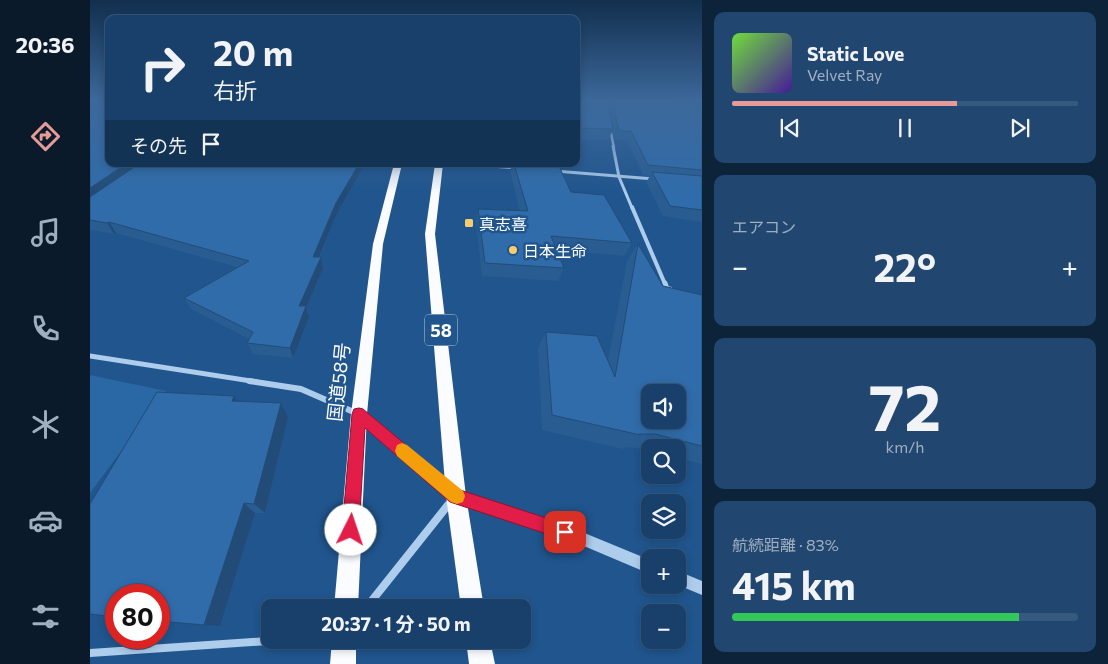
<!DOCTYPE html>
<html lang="ja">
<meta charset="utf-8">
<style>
:root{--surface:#18406a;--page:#214770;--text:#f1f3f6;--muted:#9fafc1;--line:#36597e;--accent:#e69b98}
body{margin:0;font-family:Commissioner,"Noto Sans JP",sans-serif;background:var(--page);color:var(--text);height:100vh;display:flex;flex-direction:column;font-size:19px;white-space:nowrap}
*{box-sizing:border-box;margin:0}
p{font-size:16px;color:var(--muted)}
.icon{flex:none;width:28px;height:28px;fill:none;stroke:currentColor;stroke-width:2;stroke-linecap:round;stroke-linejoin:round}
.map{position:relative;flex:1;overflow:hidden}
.sheet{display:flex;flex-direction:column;gap:12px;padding:12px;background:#0d233a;width:406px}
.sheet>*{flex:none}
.hud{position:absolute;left:15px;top:15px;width:475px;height:152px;border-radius:10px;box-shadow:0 2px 8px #0003,0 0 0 1px var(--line);background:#18406a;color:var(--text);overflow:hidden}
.buttons{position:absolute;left:551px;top:384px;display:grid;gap:10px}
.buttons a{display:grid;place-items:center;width:45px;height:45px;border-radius:10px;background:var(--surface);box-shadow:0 2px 8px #0003,0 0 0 1px var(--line);font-size:25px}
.speed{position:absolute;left:15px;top:584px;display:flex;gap:10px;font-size:25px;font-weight:700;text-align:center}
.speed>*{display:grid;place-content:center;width:65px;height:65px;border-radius:50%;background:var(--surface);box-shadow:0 2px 8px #0003,0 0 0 1px var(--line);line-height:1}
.speed .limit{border:8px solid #d22;background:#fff;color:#111}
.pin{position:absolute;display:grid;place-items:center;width:42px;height:42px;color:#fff;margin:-21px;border-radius:10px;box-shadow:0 2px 8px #0006}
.me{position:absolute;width:55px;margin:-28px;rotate:4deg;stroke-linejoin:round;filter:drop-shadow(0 0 4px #0008)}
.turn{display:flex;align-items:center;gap:18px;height:105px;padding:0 25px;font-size:22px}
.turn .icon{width:65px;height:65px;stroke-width:2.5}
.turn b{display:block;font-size:35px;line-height:42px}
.then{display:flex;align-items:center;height:48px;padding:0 25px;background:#0003;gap:10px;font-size:19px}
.big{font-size:38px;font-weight:700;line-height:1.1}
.sheet .widget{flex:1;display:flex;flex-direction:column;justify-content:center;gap:8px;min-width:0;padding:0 18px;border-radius:10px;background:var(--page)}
.sheet .dial{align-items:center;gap:0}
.dial b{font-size:65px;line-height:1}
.song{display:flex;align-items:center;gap:15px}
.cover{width:60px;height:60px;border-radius:8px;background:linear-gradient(135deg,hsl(100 70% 55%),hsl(260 70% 35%))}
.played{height:5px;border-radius:2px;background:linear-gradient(90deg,var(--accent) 65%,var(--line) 65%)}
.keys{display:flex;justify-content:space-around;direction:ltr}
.heat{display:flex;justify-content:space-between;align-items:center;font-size:28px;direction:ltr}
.charge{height:8px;border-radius:4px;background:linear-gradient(90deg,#34c759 83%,var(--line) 0)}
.trip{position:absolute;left:171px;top:599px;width:270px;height:50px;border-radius:10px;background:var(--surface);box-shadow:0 2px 8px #0003,0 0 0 1px var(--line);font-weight:700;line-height:50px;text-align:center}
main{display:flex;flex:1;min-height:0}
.tabs{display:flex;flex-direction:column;width:90px;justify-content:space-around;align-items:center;background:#0a1a2a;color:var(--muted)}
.tabs .icon{width:35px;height:35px}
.tabs .active{color:var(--accent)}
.tabs b{font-size:22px;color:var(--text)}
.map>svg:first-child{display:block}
.green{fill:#2a67a5}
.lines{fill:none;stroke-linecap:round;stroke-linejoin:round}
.minor-far5{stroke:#aecdec;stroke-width:2.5}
.minor-far4{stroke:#aecdec;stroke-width:3}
.minor-far3{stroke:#aecdec;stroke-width:4}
.minor-far2{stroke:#aecdec;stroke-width:5}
.minor-far1{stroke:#aecdec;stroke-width:6}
.minor{stroke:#aecdec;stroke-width:8}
.tertiary{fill:#aecdec;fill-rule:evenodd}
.trunk{fill:#fafcff;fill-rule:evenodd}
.wall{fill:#295d92}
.shaded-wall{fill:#224c77}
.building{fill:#306caa;stroke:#224c77;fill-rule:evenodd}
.route{fill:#e11d48;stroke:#92132f}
.slow{fill:#f59e0b}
.poi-dot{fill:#f9cb6f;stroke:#20558d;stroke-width:2}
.labels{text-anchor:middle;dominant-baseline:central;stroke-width:5;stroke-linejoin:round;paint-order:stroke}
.far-poi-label{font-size:16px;fill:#fff;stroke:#20558d;text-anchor:start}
.shield{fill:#20558d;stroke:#bcccdd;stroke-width:1}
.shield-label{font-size:18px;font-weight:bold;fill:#fff}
.street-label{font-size:19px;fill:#fff;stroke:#20558d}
</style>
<main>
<nav class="tabs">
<b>20:36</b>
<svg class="icon active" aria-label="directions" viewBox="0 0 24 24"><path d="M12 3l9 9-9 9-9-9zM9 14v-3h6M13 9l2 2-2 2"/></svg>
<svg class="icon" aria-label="music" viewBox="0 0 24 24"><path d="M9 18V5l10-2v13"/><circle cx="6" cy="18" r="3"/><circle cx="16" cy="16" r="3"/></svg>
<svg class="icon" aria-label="phone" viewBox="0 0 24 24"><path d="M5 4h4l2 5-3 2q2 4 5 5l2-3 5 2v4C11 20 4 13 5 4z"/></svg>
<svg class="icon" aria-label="climate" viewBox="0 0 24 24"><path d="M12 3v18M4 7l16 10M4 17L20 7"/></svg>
<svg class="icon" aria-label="car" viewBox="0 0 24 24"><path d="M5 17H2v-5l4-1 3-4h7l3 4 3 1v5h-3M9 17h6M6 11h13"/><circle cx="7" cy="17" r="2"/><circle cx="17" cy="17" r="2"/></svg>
<svg class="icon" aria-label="filters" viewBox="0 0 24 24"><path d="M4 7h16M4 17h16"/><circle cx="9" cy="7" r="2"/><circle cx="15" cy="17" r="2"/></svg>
</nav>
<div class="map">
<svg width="612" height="664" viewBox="0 0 612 664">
<rect width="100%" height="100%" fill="#20558d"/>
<polygon class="green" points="0,375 76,391 0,493"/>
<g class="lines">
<polyline class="minor-far5" points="520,128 524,148"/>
<g class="minor-far4">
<polyline points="523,146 529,177 542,208"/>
<polyline points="377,164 427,168"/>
<polyline points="465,171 564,179"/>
</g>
<polyline class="minor-far3" points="542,207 575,284"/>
<g class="minor-far2">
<polyline points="575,283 577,289 580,289"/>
<polyline points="0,356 167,382"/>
</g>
<g class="minor-far1">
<polyline points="159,381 211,389 266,413"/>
<polyline points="273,418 360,491"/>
<polyline points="357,506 360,503"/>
</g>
<g class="minor">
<polyline points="276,608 358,505"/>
<polyline points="0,653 192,640"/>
</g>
<g class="tertiary">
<polygon points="366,490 475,525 560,560 560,574 475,538 362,500 360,496 362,492"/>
<polygon points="588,571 612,581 612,595 588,585"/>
</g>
<g class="trunk">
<polygon points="304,164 312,164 293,244 277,414 268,608 244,608 261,414 283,244"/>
<polygon points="345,164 353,164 345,234 376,496 394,608 371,608 356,496 335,234"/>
<polygon points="242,640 266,640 266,664 240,664"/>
<polygon points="376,640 400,640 405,664 379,664"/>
</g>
</g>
<g class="wall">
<polygon points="0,100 19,164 275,164 247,213 230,257 231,257 233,268 216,308 219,317 203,358 163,354 157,343 159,339 101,309 94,298 147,267 26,233 24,234 0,230"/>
<polygon points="486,100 518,104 520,100 563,100 612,104 612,222 573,216 556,182 560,176 553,175 537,140 525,140 523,130 518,140 486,140"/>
<polygon points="418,164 468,164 481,192 542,243 534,256 467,250 474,268 468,281 392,276 386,222 388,209 430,211 420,171 422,164"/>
<polygon points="548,244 573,286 612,295 612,464 588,458 588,448 560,448 560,451 548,448 535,447 533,449 452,430 448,348 456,332 518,361 537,261"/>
<polygon points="148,402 191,403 198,417 175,513 165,513 130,626"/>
</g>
<g class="shaded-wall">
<polygon points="36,164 56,164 0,203 0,188"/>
<polygon points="269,164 275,164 247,213 225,267 223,257 246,203"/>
<polygon points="19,222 26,233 24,234 17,223"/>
<polygon points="231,257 233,268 216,308 219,317 203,358 200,348 209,306"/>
<polygon points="144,396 154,410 142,401"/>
<polygon points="191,403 198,417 175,513 164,504"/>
<polygon points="154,503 165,513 130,626 114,625"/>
</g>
<g class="building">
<polygon points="0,100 19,100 19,164 36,164 0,188"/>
<polygon points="486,100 517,100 523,129 489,128 488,134 486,134"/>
<polygon points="522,100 563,100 612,104 612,170 558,165 541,131 529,131"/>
<polygon points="49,164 269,164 246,203 223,257 231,257 209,306 216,306 200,348 157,343 163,332 94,298 159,261 19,222 17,223 0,220 0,197"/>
<polygon points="424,164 468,164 481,192 514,195 542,243 461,236 474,268 395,263 388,209 438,211"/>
<polygon points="562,172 612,176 612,210 580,206"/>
<path d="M548,244L573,286L612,295V446L565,434H549L550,435L462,415L456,332L507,336L525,377ZM560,392H588V420H560Z"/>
<polygon points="67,392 144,396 142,401 191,403 164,504 154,503 114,625 69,621 69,595 26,595 26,617 0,614 0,504"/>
</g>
<linearGradient id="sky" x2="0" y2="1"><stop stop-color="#122f4e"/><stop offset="0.52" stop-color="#3c689a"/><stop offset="1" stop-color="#3c689a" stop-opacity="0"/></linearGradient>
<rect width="612" height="193" fill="url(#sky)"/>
<polygon class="route" points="269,408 273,409 370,490 481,526 483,532 481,538 475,540 360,502 275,428 269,530 267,536 261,538 255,536 252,530 262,414 264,409"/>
<polygon class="slow" points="312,443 317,445 373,491 375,496 373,502 367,504 361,502 307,456 305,451 307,445"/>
<g class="poi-dot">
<rect x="374" y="218" width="10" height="10" rx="2.5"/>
<circle cx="423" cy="250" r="5"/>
</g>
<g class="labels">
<g class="far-poi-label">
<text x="389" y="223">真志喜</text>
<text x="433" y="250">日本生命</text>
</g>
<rect class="shield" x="335" y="314.5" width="32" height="31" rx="4"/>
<g class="shield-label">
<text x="351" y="330">58</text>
</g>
<g class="street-label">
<text transform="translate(248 382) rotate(-84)">国道58号</text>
</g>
</g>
</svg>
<div class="buttons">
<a><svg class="icon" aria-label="sound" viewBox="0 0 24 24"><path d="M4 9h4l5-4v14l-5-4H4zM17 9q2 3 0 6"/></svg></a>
<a><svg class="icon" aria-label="search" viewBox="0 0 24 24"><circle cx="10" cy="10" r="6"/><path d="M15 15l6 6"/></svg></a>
<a><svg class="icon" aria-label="layers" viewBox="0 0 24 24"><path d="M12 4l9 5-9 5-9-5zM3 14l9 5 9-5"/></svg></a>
<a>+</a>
<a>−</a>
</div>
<div class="speed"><div class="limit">80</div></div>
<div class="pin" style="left:475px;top:532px;background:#d93025"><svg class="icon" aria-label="arrive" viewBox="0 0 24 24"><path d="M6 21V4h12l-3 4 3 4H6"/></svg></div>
<svg class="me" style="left:261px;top:530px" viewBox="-20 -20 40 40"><circle r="19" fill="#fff"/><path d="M0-13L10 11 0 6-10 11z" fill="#e11d48"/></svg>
<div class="trip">20:37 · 1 分 · 50 m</div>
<div class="hud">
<div class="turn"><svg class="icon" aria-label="right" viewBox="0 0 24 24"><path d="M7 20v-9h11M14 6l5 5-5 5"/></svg><div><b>20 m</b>右折</div></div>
<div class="then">その先<svg class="icon" aria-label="arrive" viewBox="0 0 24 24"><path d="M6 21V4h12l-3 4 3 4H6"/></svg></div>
</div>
</div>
<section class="sheet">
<div class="widget">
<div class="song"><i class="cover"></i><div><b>Static Love</b><p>Velvet Ray</p></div></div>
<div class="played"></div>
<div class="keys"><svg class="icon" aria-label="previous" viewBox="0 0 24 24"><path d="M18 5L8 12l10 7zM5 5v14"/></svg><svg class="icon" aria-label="pause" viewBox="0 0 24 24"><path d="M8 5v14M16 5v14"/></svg><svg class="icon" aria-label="next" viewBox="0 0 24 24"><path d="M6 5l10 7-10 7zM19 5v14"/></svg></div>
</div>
<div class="widget"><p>エアコン</p>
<div class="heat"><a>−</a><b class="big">22°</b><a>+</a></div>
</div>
<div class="widget dial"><b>72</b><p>km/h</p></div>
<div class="widget"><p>航続距離 · 83%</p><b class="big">415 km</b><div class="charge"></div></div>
</section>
</main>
